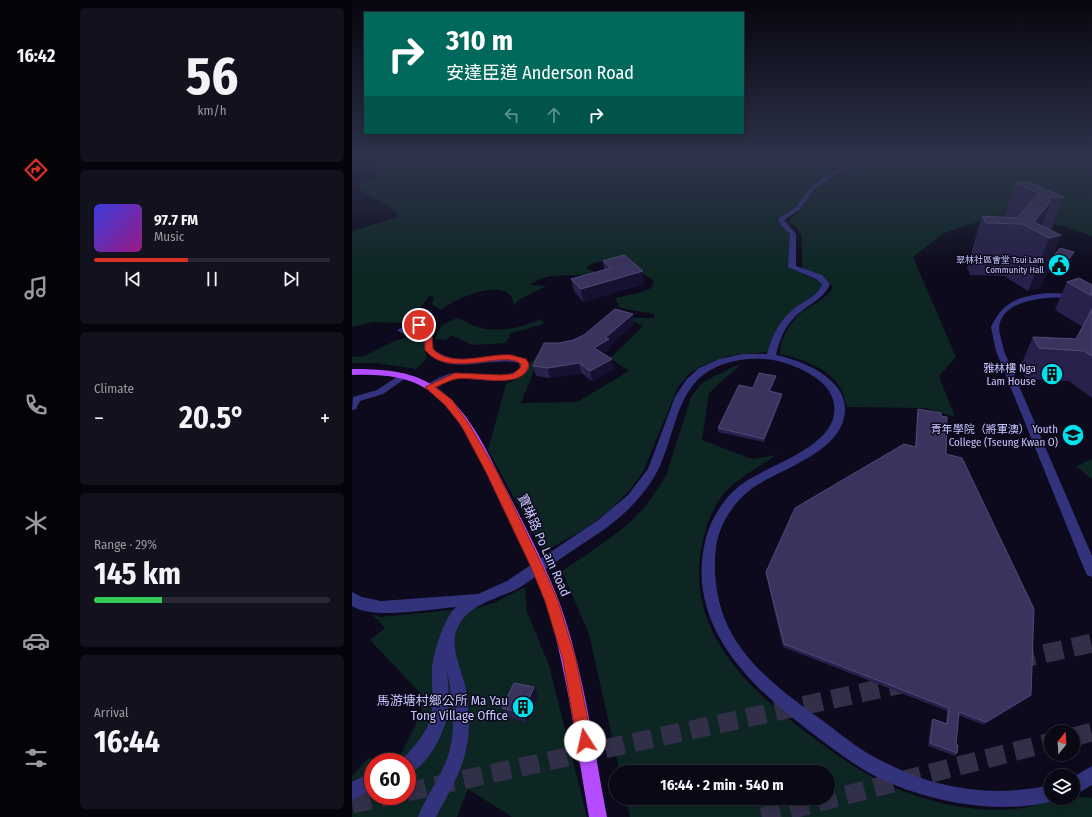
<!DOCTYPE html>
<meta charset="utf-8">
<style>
:root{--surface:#090815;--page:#12111e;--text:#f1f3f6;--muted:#999aa0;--line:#292934;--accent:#d93025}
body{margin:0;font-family:"Fira Sans Condensed","Noto Sans TC",sans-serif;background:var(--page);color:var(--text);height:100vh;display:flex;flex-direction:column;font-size:15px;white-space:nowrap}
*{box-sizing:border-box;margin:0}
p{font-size:13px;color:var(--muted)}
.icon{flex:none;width:22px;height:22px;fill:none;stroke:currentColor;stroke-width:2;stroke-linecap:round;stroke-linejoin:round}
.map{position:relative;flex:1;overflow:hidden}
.sheet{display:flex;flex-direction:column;gap:8px;padding:8px;background:#05040c;width:280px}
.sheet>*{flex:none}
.top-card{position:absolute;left:12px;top:12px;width:380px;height:122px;border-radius:0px;box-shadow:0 2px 10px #0003,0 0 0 1px var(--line);background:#00695c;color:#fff;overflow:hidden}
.needle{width:26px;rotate:18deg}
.controls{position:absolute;left:692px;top:725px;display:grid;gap:8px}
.controls a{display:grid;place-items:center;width:36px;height:36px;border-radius:50%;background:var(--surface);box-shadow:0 2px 10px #0003,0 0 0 1px var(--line);font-size:20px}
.speed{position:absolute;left:12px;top:753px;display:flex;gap:8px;font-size:20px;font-weight:700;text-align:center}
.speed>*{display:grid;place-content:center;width:52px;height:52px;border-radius:50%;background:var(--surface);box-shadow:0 2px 10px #0003,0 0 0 1px var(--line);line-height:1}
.speed .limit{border:6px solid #d22;background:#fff;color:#111}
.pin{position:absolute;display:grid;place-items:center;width:34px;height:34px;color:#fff;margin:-17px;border:2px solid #fff;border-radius:50%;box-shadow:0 1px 4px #0007}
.me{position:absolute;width:44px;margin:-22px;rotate:350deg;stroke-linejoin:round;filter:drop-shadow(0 0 3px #0008)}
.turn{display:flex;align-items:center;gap:14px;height:84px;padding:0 16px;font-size:18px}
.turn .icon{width:52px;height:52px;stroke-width:2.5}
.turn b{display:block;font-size:28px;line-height:34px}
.lanes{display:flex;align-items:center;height:38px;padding:0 16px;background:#0003;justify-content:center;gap:20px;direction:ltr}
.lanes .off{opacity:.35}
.big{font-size:30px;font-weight:700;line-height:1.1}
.sheet .widget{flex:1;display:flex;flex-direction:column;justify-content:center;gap:6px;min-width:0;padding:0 14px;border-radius:6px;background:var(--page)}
.sheet .dial{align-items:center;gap:0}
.dial b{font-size:52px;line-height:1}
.song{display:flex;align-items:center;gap:12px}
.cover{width:48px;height:48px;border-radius:6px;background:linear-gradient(135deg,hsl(240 70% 55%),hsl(310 70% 35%))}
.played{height:4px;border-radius:2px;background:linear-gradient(90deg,var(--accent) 40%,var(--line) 40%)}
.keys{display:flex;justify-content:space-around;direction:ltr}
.heat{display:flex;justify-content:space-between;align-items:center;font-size:22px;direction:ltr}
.charge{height:6px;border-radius:3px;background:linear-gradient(90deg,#34c759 29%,var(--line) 0)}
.trip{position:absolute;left:257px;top:765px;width:226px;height:40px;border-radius:20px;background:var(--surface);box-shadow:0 2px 10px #0003,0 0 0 1px var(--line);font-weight:700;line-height:40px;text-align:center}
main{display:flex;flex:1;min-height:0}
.dock{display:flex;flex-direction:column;width:72px;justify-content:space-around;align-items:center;background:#040308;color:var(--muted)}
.dock .icon{width:28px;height:28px}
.dock .current{color:var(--accent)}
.dock b{font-size:18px;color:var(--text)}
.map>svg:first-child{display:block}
.green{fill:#0d2624;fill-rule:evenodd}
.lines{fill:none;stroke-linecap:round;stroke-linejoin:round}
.highway-tunnel{stroke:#322f49;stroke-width:19;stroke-dasharray:19 10;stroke-linecap:butt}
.minor{fill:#33337d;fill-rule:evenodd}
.major{fill:#b54cff;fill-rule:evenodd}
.wall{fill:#28214b}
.shaded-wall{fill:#161130}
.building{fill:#39335e;stroke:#504a77}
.route{fill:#d93025;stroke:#8d1f18}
.labels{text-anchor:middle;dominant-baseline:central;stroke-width:3;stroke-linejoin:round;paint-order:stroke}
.far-poi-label{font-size:9px;fill:#c9c5ff;stroke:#0c0a1c;text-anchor:end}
.poi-label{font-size:11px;fill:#c9c5ff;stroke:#0c0a1c;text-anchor:end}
.near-street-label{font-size:13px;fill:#c9c5ff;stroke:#0c0a1c}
.near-poi-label{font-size:13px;fill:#c9c5ff;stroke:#0c0a1c;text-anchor:end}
</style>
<main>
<nav class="dock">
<b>16:42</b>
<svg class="icon current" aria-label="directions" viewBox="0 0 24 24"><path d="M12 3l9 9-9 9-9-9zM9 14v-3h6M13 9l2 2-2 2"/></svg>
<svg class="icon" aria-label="music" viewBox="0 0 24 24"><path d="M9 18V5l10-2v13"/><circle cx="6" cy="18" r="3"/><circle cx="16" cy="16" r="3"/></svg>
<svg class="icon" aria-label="phone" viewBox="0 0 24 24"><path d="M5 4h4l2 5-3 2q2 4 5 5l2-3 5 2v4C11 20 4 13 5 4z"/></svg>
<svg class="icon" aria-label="climate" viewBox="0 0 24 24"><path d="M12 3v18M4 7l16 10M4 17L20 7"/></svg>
<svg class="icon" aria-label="car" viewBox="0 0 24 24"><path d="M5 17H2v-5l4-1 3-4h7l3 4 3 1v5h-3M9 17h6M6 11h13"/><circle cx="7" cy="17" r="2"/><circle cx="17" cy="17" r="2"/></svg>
<svg class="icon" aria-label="filters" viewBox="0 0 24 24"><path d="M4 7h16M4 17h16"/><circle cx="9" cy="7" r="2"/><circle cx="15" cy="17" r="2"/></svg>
</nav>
<section class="sheet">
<div class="widget dial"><b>56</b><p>km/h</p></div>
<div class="widget">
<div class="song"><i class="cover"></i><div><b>97.7 FM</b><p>Music</p></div></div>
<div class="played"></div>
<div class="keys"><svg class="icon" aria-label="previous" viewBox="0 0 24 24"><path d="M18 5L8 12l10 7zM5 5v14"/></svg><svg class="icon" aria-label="pause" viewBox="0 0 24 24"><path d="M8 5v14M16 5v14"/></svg><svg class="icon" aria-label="next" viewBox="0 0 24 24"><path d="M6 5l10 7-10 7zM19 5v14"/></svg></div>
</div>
<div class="widget"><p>Climate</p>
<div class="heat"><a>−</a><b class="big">20.5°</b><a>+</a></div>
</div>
<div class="widget"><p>Range · 29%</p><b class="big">145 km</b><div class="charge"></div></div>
<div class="widget"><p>Arrival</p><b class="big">16:44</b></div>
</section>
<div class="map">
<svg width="740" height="817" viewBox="0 0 740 817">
<rect width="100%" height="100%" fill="#0c0a1c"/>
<g class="green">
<path d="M12,158H508L507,162L495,167L460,188L453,195L449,203L430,220L440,230L443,269L470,283L473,288L443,310L416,352L376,356L353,364L338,373L326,387L291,472L278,490L259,509L236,527L192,552L136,450L154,384L169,377L184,356L188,355L169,403L225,402L277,371L258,358L291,326L273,318H302V314L268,308L263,298L290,292L299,288L302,281C293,275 284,268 275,264C265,260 243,259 235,267L237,270L243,271L239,275C221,276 192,272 178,285L195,286L168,299L162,305C161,303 161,299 159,296C146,280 102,299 89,310L80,304L82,297L77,296L57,323L21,322L0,327V231L46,217C39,199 13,201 6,185L27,176L16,165Z"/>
<path d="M514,158H740V236L712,226L647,215L592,233L561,257L604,357L587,376L603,417L573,408L495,407C493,401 492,394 489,389C478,368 449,359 428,354C428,338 439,321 451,311C461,304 474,299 481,288L477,282L450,268V236L446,229L436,221C449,211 449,208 458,196C467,184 494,170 508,166L512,163Z"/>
<path d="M105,318C113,320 118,325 125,327C148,333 168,328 189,319L192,324L159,333L154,343L121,345L99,335L94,340L83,339L89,326Z"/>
<polygon points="71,333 75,358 64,369 24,363 0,363 0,357 12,356 45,340"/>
<path d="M385,365L386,367L357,393L350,440L400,459L425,455C409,465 381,481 370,496C359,511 355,524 351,541C330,629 396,689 459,736C490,759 522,782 559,794C595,807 638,814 676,807C687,805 697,800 708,798C719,796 729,797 740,798V817H278L274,798H476V772H268L237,634L210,571L250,544L275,525L294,506L314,476L339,397L351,382Z"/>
<polygon points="740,459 740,479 724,466"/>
<path d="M173,587L175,612L197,665L235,817H160L116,789L105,817H0V776L16,758L46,761L69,713L70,695L18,640L33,628L20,614L28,617L129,607L144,602ZM21,762H55V796H21Z"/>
</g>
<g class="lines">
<g class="highway-tunnel">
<polyline points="664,660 740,643"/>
<polyline points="721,737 740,732"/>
<polyline points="55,792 550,684"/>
<polyline points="0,804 37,796"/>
<polyline points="410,817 699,742"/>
</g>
<g class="minor">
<path d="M509,158H514L509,165L481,176L463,189L447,210L432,220L444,234V266L470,275L478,284C473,297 461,302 451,310C435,321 428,337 424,355C449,360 494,378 493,410C491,454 427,468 398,490C381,503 367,525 364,547C361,572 364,598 374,622C393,666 436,696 474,723C493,738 512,753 534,763C552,772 571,780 590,784C627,793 662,793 699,785V798H706L705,800C647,817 566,801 514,771C493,759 475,744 456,730C397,685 334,625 353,542C358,520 372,497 390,484C417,464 488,446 482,405C480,385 460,374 444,367C426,359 407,357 388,360C325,371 329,418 308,466C299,485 285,502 269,516C251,532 231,543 211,557C197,566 184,577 170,586C150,599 117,602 106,627C96,645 110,670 114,689C116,705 118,722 116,738C113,767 97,792 84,817H66C74,797 87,779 95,759C105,731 101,700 95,671C96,685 98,698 96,712C93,733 75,767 55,775V762H49C59,748 73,737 78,720C83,703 79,686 80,669C81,653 92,618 104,607C78,609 21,620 0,606V592L10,597L29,601L126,594L155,581L245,521L276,495L296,469L323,397L334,380L347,368L367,359L391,354H415C420,335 429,318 444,307C454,300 466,296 470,284L464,279L436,267L438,234L429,225L426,219L443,208L459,187L477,174L505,163Z"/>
<path d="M696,293L740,295V299C717,297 651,292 647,327C647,334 651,344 652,351L740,556V577L735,575L733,571L644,351L639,327C651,300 669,296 696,293Z"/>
<path d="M59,323L78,324L81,349C101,365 124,357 147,356C156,355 165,357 174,359L177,369C162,389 124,377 102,379C92,380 84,392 74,389L72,387L74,385C83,380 92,374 103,373C120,372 155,381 168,368L167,363C137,356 95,378 73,350L71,329H60L49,333L45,330Z"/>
<polygon points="51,373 54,374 56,376 54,378 31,394 8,401 4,409 0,410 1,397 25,390"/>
<polygon points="740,766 740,785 721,796 721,777"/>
<polygon points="21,771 21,789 0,800 0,782"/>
</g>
<path class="major" d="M0,369C27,369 58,370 82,386C115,407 133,447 150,481C170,520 191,560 207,601C232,671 241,745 255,817H237C224,745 216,673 194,603C181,565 161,529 144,493C127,457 109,414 76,390C54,375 26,374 0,375Z"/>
</g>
<g class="wall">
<polygon points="663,183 712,197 699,230 709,235 700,258 722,252 718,260 709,273 706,272 705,275 696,272 697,270 696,269 688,288 676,291 652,276 618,275 615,267 630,216 652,217"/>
<polygon points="251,261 292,284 231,302 222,291 219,279 252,270"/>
<polygon points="715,282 740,285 740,398 717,381 674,379 668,367 681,337 724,339 731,327 703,310"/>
<polygon points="281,314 282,324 258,345 258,349 251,353 262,369 240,381 229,373 198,378 184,376 181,366 207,343 221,340"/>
<polygon points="423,380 418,392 430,394 430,397 412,442 366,432 366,428"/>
<polygon points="566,409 589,416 594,454 679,695 676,698 632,725 606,715 604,744 605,753 603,756 576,746 579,722 581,719 594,723 595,711 431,647 414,575 414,572 563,447 565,412"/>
<polygon points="186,696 175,722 155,717 150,708"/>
</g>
<g class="shaded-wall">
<polygon points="699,201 687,233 682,222"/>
<polygon points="709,235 688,288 676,291 697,238"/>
<polygon points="722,252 718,260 709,273 713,264"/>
<polygon points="291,271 292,284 231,302 229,289"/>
<polygon points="281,314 282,324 258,345 258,349 243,358 242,348"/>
<polygon points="260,359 262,369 240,381 238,371"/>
<polygon points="227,363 229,373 198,378 196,368"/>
<polygon points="424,376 423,380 417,395 417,391"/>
<polygon points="430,394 430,397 412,442 412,439"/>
<polygon points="182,687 186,696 175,722 171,713"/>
<polygon points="679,695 676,698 632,725 634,722"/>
</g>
<g class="building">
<polygon points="674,181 712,197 697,197 696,200 699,201 682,222 709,235 697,238 670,224 634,223 630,216 665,218 687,193 663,183"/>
<polygon points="708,248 722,252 713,264 710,263 708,266 700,263 701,261 699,260 700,258"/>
<polygon points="272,255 291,271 229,289 219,279 259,268 251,261"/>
<polygon points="727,278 740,285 740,296 715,282"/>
<polygon points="263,309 281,314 253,338 257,339 242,348 260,359 238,371 227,363 196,368 181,366 192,343 207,343 221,340 232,335"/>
<polygon points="740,309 740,356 732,351 687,348 681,337 724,339"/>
<polygon points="407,373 424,376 417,391 430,394 412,439 366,428 387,385 401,388"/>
<polygon points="566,409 589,413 589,416 595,417 594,454 610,458 682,609 679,695 634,722 607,712 604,744 606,745 605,753 578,743 581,719 595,724 597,708 432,644 414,572 443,508 552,444 564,447"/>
<polygon points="162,683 182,687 171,713 150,708"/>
</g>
<linearGradient id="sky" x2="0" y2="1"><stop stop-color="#07060f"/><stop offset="0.58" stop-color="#2e334b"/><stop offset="1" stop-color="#2e334b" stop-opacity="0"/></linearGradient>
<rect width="740" height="272" fill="url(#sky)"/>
<path class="route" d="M64,323L79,326L81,349C101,369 134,353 159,355C164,356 169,358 174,359L177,364C173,392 121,375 104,379C97,380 90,385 83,387L100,400L117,424L146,474L191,567L206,601L224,660L240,741L238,747L233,749L228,747L225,741L211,660L193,601L179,567L135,474L109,425L93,405L73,387L103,373L148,375L161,374L168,368L169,364C153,349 97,380 73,350V329L64,327Z"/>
<defs>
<g id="civic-disc" transform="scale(1.15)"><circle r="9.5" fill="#00e1f0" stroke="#0c0a1c"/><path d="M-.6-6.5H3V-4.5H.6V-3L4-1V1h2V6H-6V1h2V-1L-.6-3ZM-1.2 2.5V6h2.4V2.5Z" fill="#111"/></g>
<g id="building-disc" transform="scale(1.15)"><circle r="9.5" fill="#00e1f0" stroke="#0c0a1c"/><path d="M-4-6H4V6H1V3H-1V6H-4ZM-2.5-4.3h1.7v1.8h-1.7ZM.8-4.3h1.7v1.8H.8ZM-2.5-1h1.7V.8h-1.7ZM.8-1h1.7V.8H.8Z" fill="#111"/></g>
<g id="university-disc" transform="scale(1.15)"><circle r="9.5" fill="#00e1f0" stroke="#0c0a1c"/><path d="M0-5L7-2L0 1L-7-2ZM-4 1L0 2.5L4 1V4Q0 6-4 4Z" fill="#111"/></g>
</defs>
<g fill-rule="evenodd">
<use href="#civic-disc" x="707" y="265"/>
<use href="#building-disc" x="700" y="374"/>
<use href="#university-disc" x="721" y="435"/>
<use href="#building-disc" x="171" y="707"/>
</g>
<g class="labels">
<g class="far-poi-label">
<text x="692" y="260">翠林社區會堂 Tsui Lam<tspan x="692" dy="10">Community Hall</tspan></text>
</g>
<g class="poi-label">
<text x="684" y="368">雅林樓 Nga<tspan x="684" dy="13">Lam House</tspan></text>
<text x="706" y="429">青年學院（將軍澳） Youth<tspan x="706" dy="13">College (Tseung Kwan O)</tspan></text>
</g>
<g class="near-street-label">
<text transform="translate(192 545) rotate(66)">寶琳路 Po Lam Road</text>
</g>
<g class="near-poi-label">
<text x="156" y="700">馬游塘村鄉公所 Ma Yau<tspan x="156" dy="15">Tong Village Office</tspan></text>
</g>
</g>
</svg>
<div class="controls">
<a><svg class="needle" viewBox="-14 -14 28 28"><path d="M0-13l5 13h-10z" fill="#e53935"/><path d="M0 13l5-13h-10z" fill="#999aa0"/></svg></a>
<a><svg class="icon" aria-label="layers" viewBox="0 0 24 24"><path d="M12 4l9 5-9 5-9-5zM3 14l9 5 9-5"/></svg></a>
</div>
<div class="speed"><div class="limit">60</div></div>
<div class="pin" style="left:67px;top:325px;background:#d93025"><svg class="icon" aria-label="arrive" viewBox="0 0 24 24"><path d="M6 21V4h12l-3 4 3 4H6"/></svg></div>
<svg class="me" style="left:233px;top:741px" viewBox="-20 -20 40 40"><circle r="19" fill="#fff"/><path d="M0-13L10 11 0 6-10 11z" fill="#d93025"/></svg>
<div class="trip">16:44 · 2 min · 540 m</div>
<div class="top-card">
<div class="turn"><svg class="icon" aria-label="right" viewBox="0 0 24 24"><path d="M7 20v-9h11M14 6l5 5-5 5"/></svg><div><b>310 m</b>安達臣道 Anderson Road</div></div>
<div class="lanes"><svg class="icon off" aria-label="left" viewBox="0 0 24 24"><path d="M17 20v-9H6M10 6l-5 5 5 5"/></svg><svg class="icon off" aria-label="ahead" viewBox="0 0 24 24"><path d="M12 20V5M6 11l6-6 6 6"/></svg><svg class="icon" aria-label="right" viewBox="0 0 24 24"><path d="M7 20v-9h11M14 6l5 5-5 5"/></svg></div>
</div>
</div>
</main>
